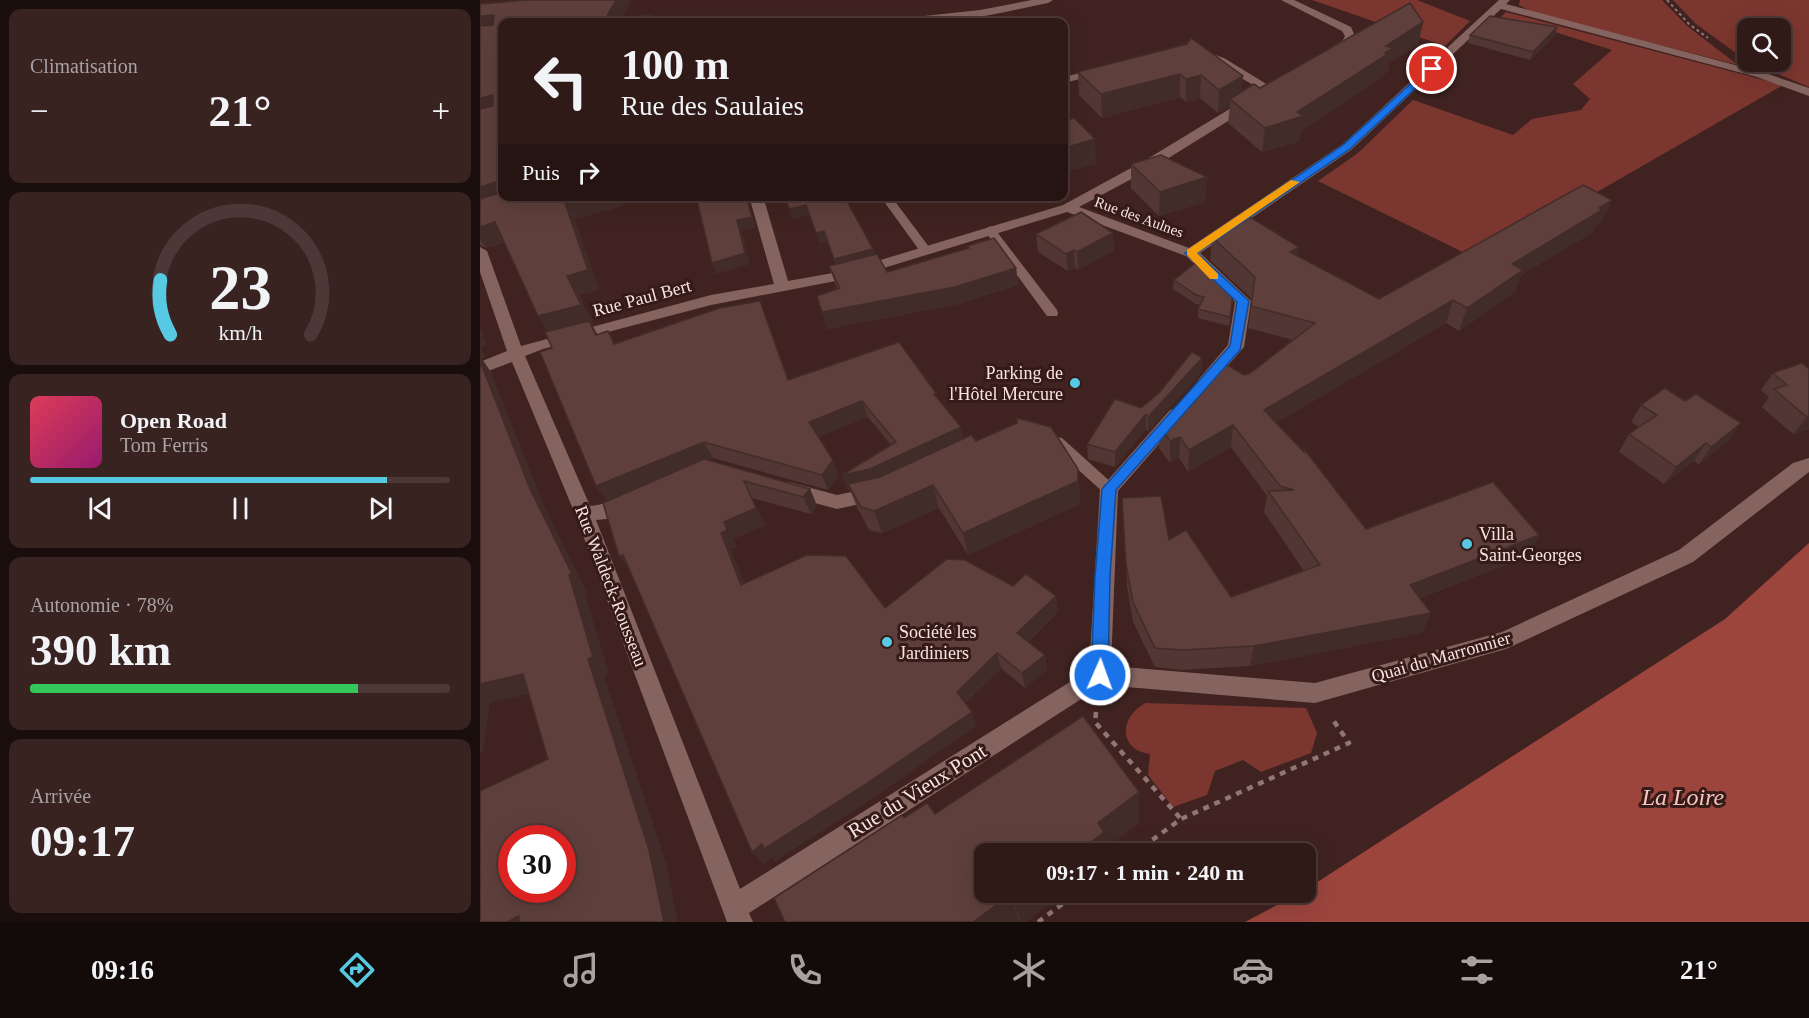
<!DOCTYPE html>
<html lang="fr">
<meta charset="utf-8">
<style>
:root{--surface:#301a18;--page:#382321;--text:#f1f3f6;--muted:#a8a1a2;--line:#4b3837;--accent:#58c9e3}
body{margin:0;font-family:Georgia,serif;background:var(--page);color:var(--text);height:100vh;display:flex;flex-direction:column;font-size:22px;white-space:nowrap}
*{box-sizing:border-box;margin:0}
p{font-size:20px;color:var(--muted)}
.icon{flex:none;width:33px;height:33px;fill:none;stroke:currentColor;stroke-width:2;stroke-linecap:round;stroke-linejoin:round}
.map{position:relative;flex:1;overflow:hidden}
.drawer{display:flex;flex-direction:column;gap:9px;padding:9px;background:#1a0e0d;width:480px}
.drawer>*{flex:none}
.banner{position:absolute;left:18px;top:18px;width:570px;height:183px;border-radius:12px;box-shadow:0 6px 24px #0002,0 0 0 2px var(--line);background:#301a18;color:var(--text);overflow:hidden}
.controls{position:absolute;left:1257px;top:18px;display:grid;gap:12px}
.controls a{display:grid;place-items:center;width:54px;height:54px;border-radius:12px;background:var(--surface);box-shadow:0 6px 24px #0002,0 0 0 2px var(--line);font-size:30px}
.speed{position:absolute;left:18px;top:825px;display:flex;gap:12px;font-size:30px;font-weight:700;text-align:center}
.speed>*{display:grid;place-content:center;width:78px;height:78px;border-radius:50%;background:var(--surface);box-shadow:0 6px 24px #0002,0 0 0 2px var(--line);line-height:1}
.speed .limit{border:9px solid #d22;background:#fff;color:#111}
.pin{position:absolute;display:grid;place-items:center;width:51px;height:51px;color:#fff;margin:-26px;border:3px solid #fff;border-radius:50%;box-shadow:0 2px 6px #0007}
.me{position:absolute;width:66px;margin:-33px;rotate:2deg;stroke-linejoin:round;filter:drop-shadow(0 0 4px #0008)}
.turn{display:flex;align-items:center;gap:21px;height:126px;padding:0 24px;font-size:27px}
.turn .icon{width:78px;height:78px;stroke-width:2.5}
.turn b{display:block;font-size:42px;line-height:51px}
.then{display:flex;align-items:center;height:57px;padding:0 24px;background:#0003;gap:12px;font-size:22px}
.big{font-size:45px;font-weight:800;line-height:1.1}
.drawer .card{flex:1;display:flex;flex-direction:column;justify-content:center;gap:9px;min-width:0;padding:0 21px;border-radius:12px;background:var(--page)}
.drawer .dial{align-items:center;gap:0}
.dial svg{height:156px;overflow:visible;fill:none;stroke:var(--line);stroke-width:7;stroke-linecap:round;text-anchor:middle}
.dial text{fill:var(--text);stroke:none}
.song{display:flex;align-items:center;gap:18px}
.cover{width:72px;height:72px;border-radius:9px;background:linear-gradient(135deg,hsl(350 70% 55%),hsl(320 70% 35%))}
.played{height:6px;border-radius:3px;background:linear-gradient(90deg,var(--accent) 85%,var(--line) 85%)}
.keys{display:flex;justify-content:space-around;direction:ltr}
.heat{display:flex;justify-content:space-between;align-items:center;font-size:33px;direction:ltr}
.charge{height:9px;border-radius:4px;background:linear-gradient(90deg,#34c759 78%,var(--line) 0)}
.trip{position:absolute;left:494px;top:843px;width:342px;height:60px;border-radius:12px;background:var(--surface);box-shadow:0 6px 24px #0002,0 0 0 2px var(--line);font-weight:800;line-height:60px;text-align:center}
.tab-bar{display:flex;height:96px;justify-content:space-around;align-items:center;background:#130a0a;color:var(--muted)}
.tab-bar .icon{width:42px;height:42px}
.tab-bar .current{color:var(--accent)}
.tab-bar b{font-size:27px;color:var(--text)}
main{display:flex;flex:1;min-height:0}
.map>svg:first-child{display:block}
.green{fill:#7b362f;fill-rule:evenodd}
.water{fill:#9c453d}
.lines{fill:none;stroke-linecap:round;stroke-linejoin:round}
.path-far1{stroke:#907774;stroke-width:2;stroke-dasharray:3 3;stroke-linecap:butt}
.path{stroke:#907774;stroke-width:4.5;stroke-dasharray:6 6;stroke-linecap:butt}
.lane{fill:#85645f;fill-rule:evenodd}
.street{fill:#85645f;fill-rule:evenodd}
.wall{fill:#513633}
.shaded-wall{fill:#422c29}
.building{fill:#5e3f3b;stroke:#422c29;stroke-width:1.5;fill-rule:evenodd}
.route{fill:#1a73e8;stroke:#114b97;stroke-width:1.5}
.slow{fill:#f59e0b}
.poi-dot{fill:#58c9e3;stroke:#351a17;stroke-width:2}
.labels{text-anchor:middle;dominant-baseline:central;stroke-width:6;stroke-linejoin:round;paint-order:stroke}
.far-street-label{font-size:15px;fill:#f7e4e1;stroke:#351a17}
.street-label{font-size:18px;fill:#f7e4e1;stroke:#351a17}
.poi-label{font-size:18px;fill:#f7e4e1;stroke:#351a17;text-anchor:start}
.near-street-label{font-size:21px;fill:#f7e4e1;stroke:#351a17}
.near-water-label{font-size:24px;font-style:italic;fill:#f8c5be;stroke:#351a17}
</style>
<main>
<section class="drawer">
<div class="card"><p>Climatisation</p>
<div class="heat"><a>−</a><b class="big">21°</b><a>+</a></div>
</div>
<div class="card dial"><svg viewBox="0 0 100 80">
<path d="M14 69A42 42 0 1 1 86 69"/>
<path d="M14 69A42 42 0 0 1 9 41" stroke="#58c9e3"/>
<text x="50" y="56" font-size="32" font-weight="700">23</text>
<text x="50" y="72" font-size="11">km/h</text>
</svg></div>
<div class="card">
<div class="song"><i class="cover"></i><div><b>Open Road</b><p>Tom Ferris</p></div></div>
<div class="played"></div>
<div class="keys"><svg class="icon" aria-label="previous" viewBox="0 0 24 24"><path d="M18 5L8 12l10 7zM5 5v14"/></svg><svg class="icon" aria-label="pause" viewBox="0 0 24 24"><path d="M8 5v14M16 5v14"/></svg><svg class="icon" aria-label="next" viewBox="0 0 24 24"><path d="M6 5l10 7-10 7zM19 5v14"/></svg></div>
</div>
<div class="card"><p>Autonomie · 78%</p><b class="big">390 km</b><div class="charge"></div></div>
<div class="card"><p>Arrivée</p><b class="big">09:17</b></div>
</section>
<div class="map">
<svg width="1329" height="922" viewBox="0 0 1329 922">
<rect width="100%" height="100%" fill="#402320"/>
<g class="green">
<polygon points="832,0 937,0 990,21 965,46"/>
<polygon points="1040,0 1182,0 1207,26 1258,65 1052,12 1039,5"/>
<path d="M1193,0H1329V87L1267,61L1216,24ZM1300,28V62H1268V28Z"/>
<polygon points="1026,12 1303,85 999,260 838,181 878,153 933,100 1033,135 1052,119 1101,110 1110,99 1093,84 1132,50 1075,32 1014,24"/>
<path d="M666,703L826,708L837,733L831,753L781,772L763,760L735,771L727,795L693,807L668,775L670,754C638,750 639,716 666,703Z"/>
</g>
<polygon class="water" points="1329,543 1329,922 765,922 820,893 825,892 825,890 1245,619"/>
<g class="lines">
<polyline class="path-far1" points="1187,0 1209,24 1228,38"/>
<g class="path">
<polyline points="616,712 615,722 701,819"/>
<polyline points="653,854 701,819 869,743 851,717"/>
<polyline points="558,922 599,892"/>
</g>
<g class="lane">
<polygon points="400,196 411,196 452,251 450,254 442,254"/>
<polygon points="510,226 514,228 577,310 578,313 577,316 567,316 504,230"/>
<polygon points="577,437 582,438 634,485 637,489 634,493 624,493 572,446 570,442 572,438"/>
</g>
<g class="street">
<path d="M552,0H573L568,3C518,13 462,28 411,22L416,19L500,10Z"/>
<path d="M801,0H814L871,27L875,36C871,46 859,55 848,53V49L863,40L865,36L862,31Z"/>
<path d="M1019,0H1030L1026,4L1285,73L1329,88V96L1277,77L1021,9L871,150L720,253L771,301L764,347L732,384H720L718,380L748,345L755,302L706,256L587,212L371,278L231,305L63,349L45,356L110,506C124,505 144,494 155,498L157,503L155,508L126,519L116,520L260,889L609,670L620,489L690,410L696,408L702,410L705,414L638,491L631,666L835,683L1022,632L1199,550L1313,463L1329,458V472L1213,562L1026,649L835,703L623,685L269,913L273,922H247L95,514L32,362L0,374V362L27,351L0,272V247L7,251L41,346L231,295L294,284L269,196H283L308,281L364,271L583,205L664,161L766,99H774V105L674,167L599,207L709,248L863,144Z"/>
<polygon points="247,16 356,19 361,22 194,22 199,19"/>
<polygon points="726,52 744,58 796,90 794,92 786,92 720,55"/>
<polygon points="620,68 626,71 624,73 584,83 584,77"/>
<polygon points="309,482 357,495 396,487 403,489 405,494 403,499 357,509 302,494 300,489 302,484"/>
</g>
</g>
<g class="wall">
<polygon points="47,0 149,0 150,3 22,196 165,196 141,202 142,206 94,219 119,289 99,295 113,324 112,325 117,334 135,344 280,301 308,379 457,398 481,427 483,438 496,441 598,469 600,504 488,555 459,508 402,533 389,530 377,507 370,490 368,490 362,475 411,445 388,417 338,437 353,460 359,476 348,490 233,458 227,460 330,489 337,506 331,514 272,498 285,525 253,539 256,547 250,549 264,583 405,608 533,586 576,596 578,612 548,642 565,655 567,670 545,688 521,668 485,703 496,726 391,799 295,861 292,857 283,864 272,852 149,568 139,556 127,501 116,486 72,348 68,332 24,243 6,248 0,245 0,4"/>
<polygon points="943,22 938,45 909,63 908,71 904,74 903,77 821,131 820,141 782,152 748,123 750,106 738,113 720,98 706,102 700,97 622,118 599,95 598,72 707,44 762,92 780,88"/>
<polygon points="1077,27 1075,36 1050,60 988,43 990,35"/>
<polygon points="651,164 727,177 725,202 679,216 651,188"/>
<polygon points="304,196 393,249 394,255 407,272 488,249 487,246 536,268 538,285 478,304 347,329 342,312 358,289 355,283 349,266 356,265 348,241 340,243 329,215 313,219"/>
<polygon points="474,196 505,196 484,203"/>
<polygon points="1122,222 1115,226 1113,232 1041,275 1035,292 979,331 966,323 796,423 886,529 1059,535 1048,556 940,598 942,633 770,666 701,670 675,667 653,622 647,586 642,498 751,597 824,571 784,512 787,496 751,447 708,472 699,458 690,463 679,448 680,426 764,375 769,374 813,340 768,328 772,299 730,260 732,237 818,256 899,299"/>
<polygon points="633,233 634,250 598,270 595,268 588,271 558,252 556,234"/>
<polygon points="694,280 753,294 749,326 718,318 718,309 720,305 716,304 693,289"/>
<polygon points="722,358 721,373 668,432 666,429 635,467 608,459 607,444 661,408"/>
<polygon points="1322,363 1329,429 1313,434 1282,407 1289,397 1281,390 1293,373"/>
<polygon points="1161,405 1249,440 1219,464 1214,461 1184,484 1139,452 1149,434 1159,427 1151,422"/>
<polygon points="455,814 659,823 626,848 504,892 585,892 546,922 541,922 539,920 536,922 305,922 424,818"/>
</g>
<g class="shaded-wall">
<polygon points="136,0 149,0 150,3 140,22 126,18"/>
<polygon points="14,15 22,30 0,35 0,16"/>
<polygon points="943,22 938,45 909,63 908,71 904,74 903,77 821,131 820,141 782,152 785,128 817,112 906,46"/>
<polygon points="1077,27 1075,36 1050,60 1053,52"/>
<polygon points="700,74 700,97 622,118 621,94"/>
<polygon points="721,75 720,98 706,102 706,79"/>
<polygon points="763,76 761,99 750,99 750,106 738,113 739,90"/>
<polygon points="13,95 22,112 0,118 0,98"/>
<polygon points="615,139 616,164 584,173 584,148"/>
<polygon points="727,177 725,202 679,216 680,192"/>
<polygon points="22,180 22,196 0,210 0,187"/>
<polygon points="98,196 138,196 142,206 94,219 119,289 99,295 113,324 112,325 119,337 70,336 58,316 84,200"/>
<polygon points="138,196 165,196 141,202"/>
<polygon points="266,196 267,196 276,228 262,231 270,264 236,274 232,263"/>
<polygon points="483,196 505,196 484,203"/>
<polygon points="1132,200 1122,222 1115,226 1113,232 1041,275 1035,292 979,331 987,308 1032,264"/>
<polygon points="326,205 329,215 313,219 309,209"/>
<polygon points="15,222 27,242 6,248 0,239 0,227"/>
<polygon points="344,231 348,241 340,243 336,233"/>
<polygon points="633,233 634,250 598,270 597,252"/>
<polygon points="819,247 816,270 810,252"/>
<polygon points="393,249 395,259 358,270 354,259"/>
<polygon points="594,250 595,268 588,271 586,254"/>
<polygon points="536,268 538,285 478,304 347,329 342,312"/>
<polygon points="973,300 966,323 781,432 784,410"/>
<polygon points="280,301 286,317 314,396 308,380"/>
<polygon points="0,327 7,345 1,347 5,357 2,359 11,372 65,508 107,592 105,593 129,674 124,676 186,863 198,922 184,922 50,489 0,361"/>
<polygon points="722,358 721,373 668,432 668,417"/>
<polygon points="382,401 388,417 335,438 329,422"/>
<polygon points="666,414 666,429 635,467 635,452"/>
<polygon points="1329,416 1329,429 1313,434 1327,417"/>
<polygon points="1261,423 1249,440 1219,464 1231,447"/>
<polygon points="753,425 751,447 708,472 709,450"/>
<polygon points="481,427 484,443 395,485 368,484 370,490 368,490 362,475"/>
<polygon points="700,437 699,458 690,463 690,441"/>
<polygon points="224,442 233,458 127,501 116,486"/>
<polygon points="1226,443 1214,461 1184,484 1196,467"/>
<polygon points="353,460 359,476 348,490 342,475"/>
<polygon points="598,469 600,504 488,555 483,533"/>
<polygon points="264,481 285,525 253,539 256,547 250,549 271,600 261,585 241,533 244,522"/>
<polygon points="453,485 459,508 402,533 394,511"/>
<polygon points="330,489 337,506 331,514 323,497"/>
<polygon points="1059,535 1048,556 921,605 930,585"/>
<polygon points="143,555 152,572 139,556"/>
<polygon points="576,596 578,612 540,649 537,633"/>
<polygon points="951,613 942,633 770,666 774,646"/>
<polygon points="517,653 521,668 481,706 477,692"/>
<polygon points="565,655 567,670 545,688 542,673"/>
<polygon points="43,674 61,691 10,703 3,752 0,753 0,684"/>
<polygon points="492,712 496,726 391,799 295,861 292,857 283,864 272,852 282,844"/>
<polygon points="659,792 659,823 626,848 627,854 596,854 618,823"/>
<polygon points="543,892 585,892 546,922 541,922 533,900"/>
<polygon points="530,895 539,920 536,922 493,922"/>
<polygon points="39,916 50,922 27,922"/>
</g>
<g class="building">
<polygon points="47,0 136,0 126,18 172,15 176,22 22,22 22,180 0,187 0,109 13,106 13,95 0,98 0,26 13,25 14,15 0,16 0,4"/>
<polygon points="930,3 943,22 906,46 913,48 905,53 908,54 817,112 823,116 785,128 750,99 774,84 780,88"/>
<polygon points="1010,16 1077,27 1053,52 990,35"/>
<polygon points="711,38 763,76 739,90 721,75 706,79 700,74 621,94 598,72 707,44"/>
<polygon points="594,118 615,139 584,148 584,121"/>
<polygon points="681,155 727,177 680,192 651,164"/>
<polygon points="1103,185 1132,200 1119,208 1122,210 1032,264 1043,270 987,308 973,300 784,410 824,452 824,449 886,529 1013,482 1059,535 930,585 951,613 774,646 702,650 675,648 653,602 646,565 642,498 681,496 689,540 706,530 751,597 840,565 788,491 814,490 800,486 753,425 709,450 700,437 690,441 680,426 739,360 764,375 769,374 835,323 771,306 775,277 732,237 763,213 819,247 810,252 899,299"/>
<polygon points="22,192 22,196 98,196 84,200 108,270 87,276 101,305 58,316 15,222 0,227 0,199"/>
<polygon points="216,196 266,196 272,217 257,220 265,253 232,263"/>
<polygon points="305,196 364,196 393,249 354,259 344,231 336,233 326,205 309,209"/>
<polygon points="601,212 633,233 597,252 594,250 586,254 556,234"/>
<polygon points="514,238 536,268 475,287 342,312 337,296 360,288 349,266 397,254 407,272 489,248 487,246"/>
<polygon points="718,261 753,294 750,317 718,309 724,297 716,295 694,280"/>
<polygon points="280,301 308,380 419,342 456,393 454,394 481,427 390,469 362,475 416,442 382,401 329,422 353,460 342,475 224,442 116,486 60,352 72,348 65,332 109,321 116,335 128,331 134,344 240,308"/>
<polygon points="712,352 722,358 668,417 666,414 635,452 607,444 635,399 661,408 679,393"/>
<path d="M0,361L50,489L92,574L89,575L113,657L108,659L169,850L184,922H39V916L27,922H0V791L68,759L43,674L0,684ZM32,838H82V890H32Z"/>
<polygon points="1322,363 1329,369 1329,416 1327,417 1294,389 1307,385 1293,373"/>
<polygon points="1185,388 1205,401 1216,394 1261,423 1231,447 1226,443 1196,467 1149,434 1177,415 1161,405"/>
<polygon points="537,418 571,427 598,469 598,481 483,533 453,485 394,511 381,507 368,484 400,477 491,435 496,441 537,423"/>
<polygon points="224,459 330,489 323,497 264,481 276,508 244,522 247,530 241,533 261,585 327,555 366,556 405,608 467,559 485,560 533,586 546,574 576,596 537,633 565,655 542,673 517,653 477,692 492,712 383,786 284,849 282,844 272,852 143,555 139,556 123,503"/>
<polygon points="603,716 659,792 618,823 624,832 596,854 504,854 504,892 543,892 533,900 530,895 493,922 305,922 294,898 422,815 424,818 447,803 455,814"/>
</g>
<polygon class="route" points="949,67 956,69 870,149 717,253 769,301 760,350 636,490 630,577 628,675 625,680 620,683 614,680 611,675 615,577 622,489 750,346 757,302 705,253 863,145"/>
<polygon class="slow" points="811,180 820,182 717,253 738,274 738,279 730,279 707,255 707,250"/>
<g class="poi-dot">
<circle cx="595" cy="383" r="6"/>
<circle cx="987" cy="544" r="6"/>
<circle cx="407" cy="642" r="6"/>
</g>
<g class="labels">
<g class="far-street-label">
<text transform="translate(659 217) rotate(20)">Rue des Aulnes</text>
</g>
<g class="street-label">
<text transform="translate(162 298) rotate(-15)">Rue Paul Bert</text>
<text transform="translate(131 586) rotate(69)">Rue Waldeck-Rousseau</text>
<text transform="translate(961 657) rotate(-16)">Quai du Marronnier</text>
</g>
<g class="poi-label">
<text x="583" y="373" text-anchor="end">Parking de<tspan x="583" dy="21">l'Hôtel Mercure</tspan></text>
<text x="999" y="534">Villa<tspan x="999" dy="21">Saint-Georges</tspan></text>
<text x="419" y="632">Société les<tspan x="419" dy="21">Jardiniers</tspan></text>
</g>
<g class="near-street-label">
<text transform="translate(437 791) rotate(-32)">Rue du Vieux Pont</text>
</g>
<g class="near-water-label">
<text x="1203" y="797">La Loire</text>
</g>
</g>
</svg>
<div class="controls">
<a><svg class="icon" aria-label="search" viewBox="0 0 24 24"><circle cx="10" cy="10" r="6"/><path d="M15 15l6 6"/></svg></a>
</div>
<div class="speed"><div class="limit">30</div></div>
<div class="pin" style="left:952px;top:69px;background:#d93025"><svg class="icon" aria-label="arrive" viewBox="0 0 24 24"><path d="M6 21V4h12l-3 4 3 4H6"/></svg></div>
<svg class="me" style="left:620px;top:675px" viewBox="-20 -20 40 40"><circle r="17" fill="#1a73e8" stroke="#fff" stroke-width="3"/><path d="M0-11L8 9 0 5-8 9z" fill="#fff"/></svg>
<div class="trip">09:17 · 1 min · 240 m</div>
<div class="banner">
<div class="turn"><svg class="icon" aria-label="left" viewBox="0 0 24 24"><path d="M17 20v-9H6M10 6l-5 5 5 5"/></svg><div><b>100 m</b>Rue des Saulaies</div></div>
<div class="then">Puis<svg class="icon" aria-label="right" viewBox="0 0 24 24"><path d="M7 20v-9h11M14 6l5 5-5 5"/></svg></div>
</div>
</div>
</main>
<nav class="tab-bar">
<b>09:16</b>
<svg class="icon current" aria-label="directions" viewBox="0 0 24 24"><path d="M12 3l9 9-9 9-9-9zM9 14v-3h6M13 9l2 2-2 2"/></svg>
<svg class="icon" aria-label="music" viewBox="0 0 24 24"><path d="M9 18V5l10-2v13"/><circle cx="6" cy="18" r="3"/><circle cx="16" cy="16" r="3"/></svg>
<svg class="icon" aria-label="phone" viewBox="0 0 24 24"><path d="M5 4h4l2 5-3 2q2 4 5 5l2-3 5 2v4C11 20 4 13 5 4z"/></svg>
<svg class="icon" aria-label="climate" viewBox="0 0 24 24"><path d="M12 3v18M4 7l16 10M4 17L20 7"/></svg>
<svg class="icon" aria-label="car" viewBox="0 0 24 24"><path d="M5 17H2v-5l4-1 3-4h7l3 4 3 1v5h-3M9 17h6M6 11h13"/><circle cx="7" cy="17" r="2"/><circle cx="17" cy="17" r="2"/></svg>
<svg class="icon" aria-label="filters" viewBox="0 0 24 24"><path d="M4 7h16M4 17h16"/><circle cx="9" cy="7" r="2"/><circle cx="15" cy="17" r="2"/></svg>
<b>21°</b>
</nav>
